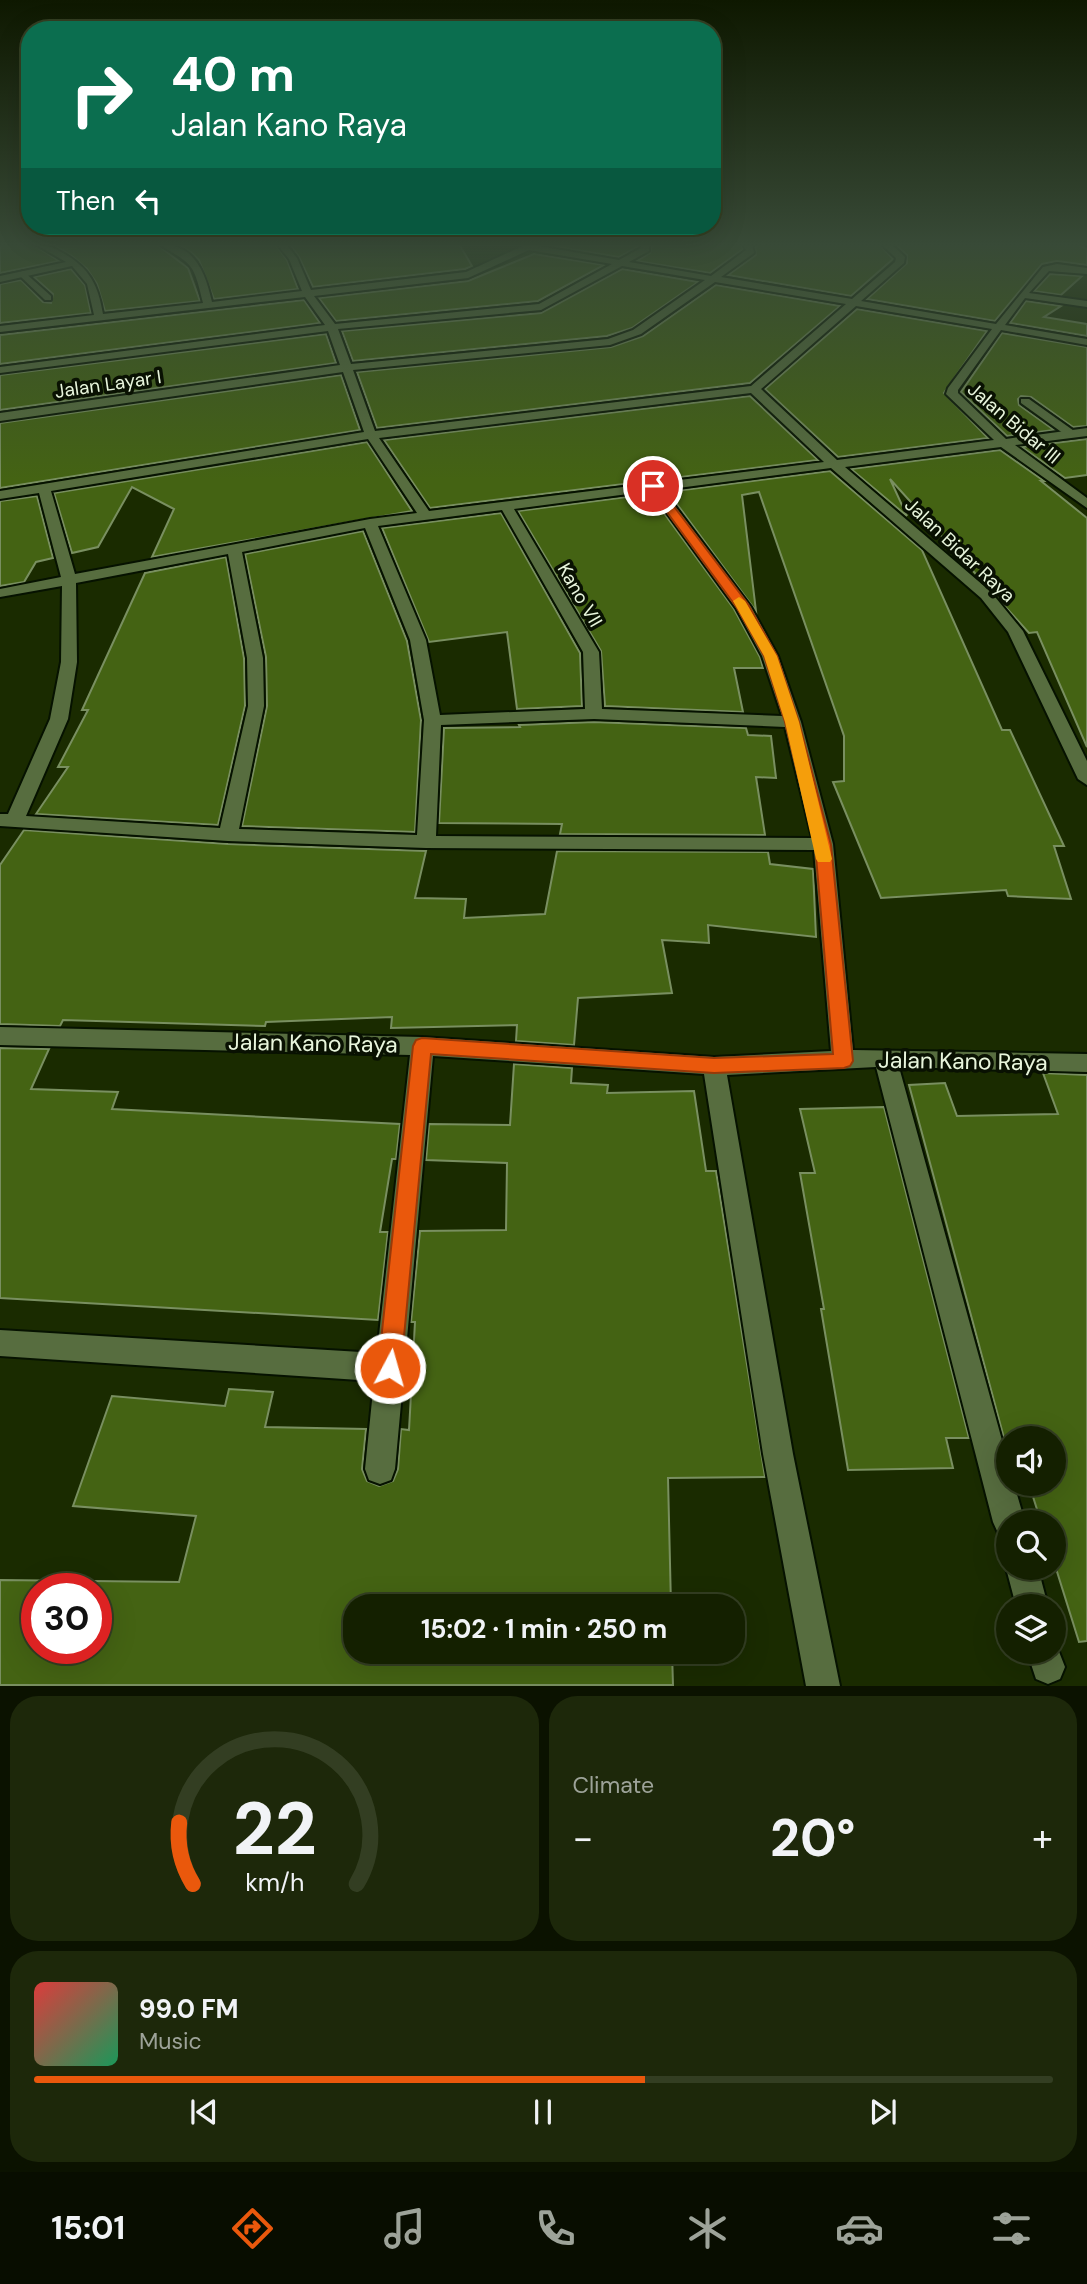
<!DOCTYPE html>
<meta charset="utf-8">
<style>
:root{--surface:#142000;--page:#1d280a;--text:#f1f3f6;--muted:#9da399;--line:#333e22;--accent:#ea580c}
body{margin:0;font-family:"DM Sans",sans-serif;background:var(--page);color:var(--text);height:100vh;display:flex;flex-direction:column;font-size:26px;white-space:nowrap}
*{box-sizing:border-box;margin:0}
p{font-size:23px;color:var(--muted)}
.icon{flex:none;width:38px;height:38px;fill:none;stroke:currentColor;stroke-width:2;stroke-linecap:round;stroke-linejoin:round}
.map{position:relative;height:1686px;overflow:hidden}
.panel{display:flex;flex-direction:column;gap:10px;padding:10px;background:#0b1200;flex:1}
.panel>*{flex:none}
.top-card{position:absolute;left:21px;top:21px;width:700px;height:214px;border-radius:28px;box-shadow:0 7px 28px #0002,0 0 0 2px var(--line);background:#0b6e4f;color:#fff;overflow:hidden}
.fabs{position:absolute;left:996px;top:1426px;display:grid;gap:14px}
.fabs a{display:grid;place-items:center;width:70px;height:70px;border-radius:50%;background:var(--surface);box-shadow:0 7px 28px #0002,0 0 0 2px var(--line);font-size:35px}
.speed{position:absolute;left:21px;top:1573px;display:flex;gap:14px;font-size:35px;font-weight:700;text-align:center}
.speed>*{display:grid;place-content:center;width:91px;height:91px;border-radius:50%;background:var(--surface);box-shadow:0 7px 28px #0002,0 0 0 2px var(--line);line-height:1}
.speed .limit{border:10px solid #d22;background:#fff;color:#111}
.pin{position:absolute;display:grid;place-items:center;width:60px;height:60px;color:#fff;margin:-30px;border:4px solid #fff;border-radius:50%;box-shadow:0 2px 7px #0007}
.me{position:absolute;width:77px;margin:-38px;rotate:6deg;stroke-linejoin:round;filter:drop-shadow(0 0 5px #0008)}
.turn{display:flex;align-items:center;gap:24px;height:147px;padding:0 35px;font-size:32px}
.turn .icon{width:91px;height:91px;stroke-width:2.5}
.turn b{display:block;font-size:49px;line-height:60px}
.then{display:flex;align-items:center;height:66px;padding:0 35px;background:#0003;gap:14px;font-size:26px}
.big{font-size:52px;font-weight:700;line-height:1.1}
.panel .card{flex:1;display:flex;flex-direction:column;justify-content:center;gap:10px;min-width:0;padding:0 24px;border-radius:28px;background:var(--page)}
.panel .dial{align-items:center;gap:0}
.dial svg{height:182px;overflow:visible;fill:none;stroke:var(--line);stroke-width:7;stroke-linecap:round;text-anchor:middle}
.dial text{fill:var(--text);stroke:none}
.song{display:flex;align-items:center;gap:21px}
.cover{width:84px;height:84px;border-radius:10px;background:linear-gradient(135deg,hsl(0 70% 55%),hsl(150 70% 35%))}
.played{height:7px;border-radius:4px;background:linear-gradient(90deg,var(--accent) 60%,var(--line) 60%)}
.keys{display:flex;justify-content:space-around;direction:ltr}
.heat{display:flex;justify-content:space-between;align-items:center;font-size:38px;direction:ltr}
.panel .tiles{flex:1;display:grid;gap:10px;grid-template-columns:1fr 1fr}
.card:last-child{grid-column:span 2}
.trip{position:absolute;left:343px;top:1594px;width:402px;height:70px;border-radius:28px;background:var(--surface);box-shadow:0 7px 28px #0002,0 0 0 2px var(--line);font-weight:700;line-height:70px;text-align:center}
.dock{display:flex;height:112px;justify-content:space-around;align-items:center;background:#080d00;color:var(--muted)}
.dock .icon{width:49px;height:49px}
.dock .active{color:var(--accent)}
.dock b{font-size:32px;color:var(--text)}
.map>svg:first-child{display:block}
.building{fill:#446313;stroke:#798f60;stroke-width:2;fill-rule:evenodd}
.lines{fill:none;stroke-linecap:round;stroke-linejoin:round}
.service-casing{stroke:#061200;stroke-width:4}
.minor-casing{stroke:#061200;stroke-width:4}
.service{fill:#576d3f;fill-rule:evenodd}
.minor{fill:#576d3f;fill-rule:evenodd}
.route{fill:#ea580c;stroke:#983908;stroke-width:2}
.slow{fill:#f59e0b}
.labels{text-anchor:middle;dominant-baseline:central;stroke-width:7;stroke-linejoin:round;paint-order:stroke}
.far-street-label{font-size:19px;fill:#e8f5dc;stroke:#091102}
.street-label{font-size:23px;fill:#e8f5dc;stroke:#091102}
</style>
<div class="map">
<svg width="1087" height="1686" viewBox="0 0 1087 1686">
<rect width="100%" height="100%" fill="#1a2b00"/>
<g class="building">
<polygon points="0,244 32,244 59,261 0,273"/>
<polygon points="52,244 156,244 188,268 200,301 105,311 97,284 87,269 72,256"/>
<polygon points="177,244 275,244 287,260 298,289 214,299 199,260 191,252"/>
<polygon points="290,244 459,244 472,266 465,269 313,287 299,257"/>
<polygon points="557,244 638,244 638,246 619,257 553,246"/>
<polygon points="652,244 741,244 743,249 710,273 637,261 650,253"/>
<polygon points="755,244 879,244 893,259 851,296 728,275 756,255"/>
<polygon points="895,244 1076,244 1087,249 1087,265 1057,261 1042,264 995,321 867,299 907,263 907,255"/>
<polygon points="534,254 604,265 538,301 336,321 319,298 468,281"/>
<polygon points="71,269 85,285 91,313 0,323 0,284 21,280 43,302 51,303 53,294 34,277"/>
<polygon points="622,269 698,282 632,328 607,336 353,361 342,331 541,313"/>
<polygon points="1050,274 1082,276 1061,295 1034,291"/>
<polygon points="716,285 840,306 750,383 377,428 357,372 611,347 643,336"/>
<polygon points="304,300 320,323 0,364 0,335"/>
<polygon points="1026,301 1061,306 1044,317 1087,324 1087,336 1010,323"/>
<polygon points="857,309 987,331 944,393 988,438 838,457 765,389"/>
<polygon points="1002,333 1087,347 1087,426 1073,427 1031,397 1021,396 1018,399 1019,405 1054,430 1007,436 961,392"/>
<polygon points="326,334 336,363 0,410 0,375"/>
<polygon points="341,375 360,430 0,488 0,423"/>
<polygon points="750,396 818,460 430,508 384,440"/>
<polygon points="1087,439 1087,475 1065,478 1022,447"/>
<polygon points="367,442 412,511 152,557 174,509 132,487 98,547 72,553 54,493"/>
<polygon points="1000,450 1044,481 1041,481 1087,518 1087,747 1037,632 1029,633 890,479 907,516 851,469"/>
<polygon points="830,471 922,550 1002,730 1010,730 1064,846 1054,846 1071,899 1008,896 1006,890 881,898 833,782 844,781 844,736 759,492 742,495 756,611 668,492"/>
<polygon points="650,494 734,609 760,657 763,668 734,668 743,712 605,706 601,651 518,511"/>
<polygon points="37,496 53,558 36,562 24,582 0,586 0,501"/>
<polygon points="501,513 580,653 582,706 517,709 507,632 429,642 382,528"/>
<polygon points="363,531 407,641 421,720 415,832 242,826 267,706 266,657 245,554"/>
<polygon points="226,557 244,658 245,706 218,825 36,814 68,767 58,767 88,710 82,710 145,573"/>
<polygon points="594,722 746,728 748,735 771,736 776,778 756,777 765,835 560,834 562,824 439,823 444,728 520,727 519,725"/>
<polygon points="24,830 228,844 426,851 415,898 466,899 464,918 545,914 557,851 768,852 770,864 813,869 816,937 708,925 709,943 662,940 672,993 578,998 574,1045 516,1041 517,1025 391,1028 392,1017 266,1022 265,1026 63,1020 60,1026 0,1024 0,865"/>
<polygon points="0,1048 49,1049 31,1089 118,1092 112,1109 400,1124 396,1159 392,1159 380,1232 388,1232 378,1320 0,1298"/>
<path d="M514,1064L572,1068L571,1083L608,1085L607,1093L694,1091L706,1171H716L765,1477L668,1478L671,1606H355V1652H672L673,1685H0V1580L179,1582L196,1516L73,1506L112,1396L225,1406L229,1389L273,1392L265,1427L366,1429L362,1469L367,1481L379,1486L393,1481L398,1469L401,1429L409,1430L415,1322H411L420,1231L506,1230L507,1163L426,1160L429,1124L510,1125ZM37,1589H96V1648H37Z"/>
<polygon points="1043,1073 1087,1075 1087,1641 1079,1642 1054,1562 1054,1522 1041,1522 1029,1484 1054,1484 1054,1438 1004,1438 909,1085 945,1083 957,1116 1058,1114"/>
<polygon points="884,1107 969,1438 946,1438 953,1468 848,1470 821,1309 824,1309 800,1173 815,1173 800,1109"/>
</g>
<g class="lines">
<g class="service-casing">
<g id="service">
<polygon points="23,271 51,296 51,300 45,300 20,276 18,274"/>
<polygon points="1021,399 1029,399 1077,433 1067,436 1021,403"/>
</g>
</g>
<g class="minor-casing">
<g id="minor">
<path d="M35,244C46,244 52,247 61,252C89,267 98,284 103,314L203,303C193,261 193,266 159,244C195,244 205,272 212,302L302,291L289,259L277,244H286L297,258L311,290L466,272L527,244L619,260L641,248V244H649V251L629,262L711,276L746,250L743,244H752L754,253L721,277L852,299L895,262L896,258L881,244H891L905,257L904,263L861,301L996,324L1043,267L1057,264L1087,268V274L1049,271L1029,293L1087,301V307L1025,298L1005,325L1087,339V345L1001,330L958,390V393L1006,439L1087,428V436L1015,445L1087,498V508L1001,447L845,467L991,592L1023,631L1087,761V785L1078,779L1008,632L981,598L831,468L663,490L751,607L778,656L801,722L833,844L853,1050L1087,1054V1072L899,1067L1008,1462V1484H1014L1025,1522H1008V1537L998,1533L993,1522L876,1067L727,1075L793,1454L840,1686H806L763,1454L704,1074L433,1056L395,1469L391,1480L380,1484L369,1480L365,1469L374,1381L0,1356V1330L377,1353L410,1055L0,1045V1027L422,1037L714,1057L831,1051L814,850L426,848L228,841L0,826V814H8L50,719L61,662L62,586L0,597V589L61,577L39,493L0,499V491L364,432L343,372L0,421V413L340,365L328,331L0,373V367L325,325L305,297L0,332V326L94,315L87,284L72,266L0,282V276L66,262ZM529,250L612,264L539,304L335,324L314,296L468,278ZM622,266L705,280L633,330L608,339L351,364L338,329L541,310ZM715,282L846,304L751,386L375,431L353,370L610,345L641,334ZM856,306L992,329L948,388L946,394L994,440L837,460L761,389ZM751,393L824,462L429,511L379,438ZM368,439L417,513L370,519L75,574L51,491ZM651,491L736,608L762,656L782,716L602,709L599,652L514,509ZM502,510L583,652L585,709L440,715L426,640L378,526ZM365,528L410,640L424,720L417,835L239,829L264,706L263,658L242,552ZM228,554L247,658L248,706L220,828L26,816L68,719L77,662L76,583ZM594,719L785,727L812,838L436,836L441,725Z"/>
<polygon points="1008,1563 1008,1568 1038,1568 1048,1606 1016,1606 1006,1568"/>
<polygon points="1054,1639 1065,1667 1060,1679 1048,1684 1036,1679 1027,1652 1054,1652"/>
</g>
</g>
<use href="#service" class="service"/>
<use href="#minor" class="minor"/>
</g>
<linearGradient id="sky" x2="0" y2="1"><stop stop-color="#0e1800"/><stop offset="0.51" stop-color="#384a37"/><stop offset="1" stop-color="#384a37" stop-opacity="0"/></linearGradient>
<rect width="1087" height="480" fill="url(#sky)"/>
<polygon class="route" points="650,484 657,484 748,604 777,656 799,722 831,845 853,1061 850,1066 844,1068 714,1073 431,1054 401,1368 398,1376 390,1380 381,1376 378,1368 413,1046 416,1040 422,1038 714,1058 833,1054 815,845 785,722 764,656 737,608 650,489"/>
<polygon class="slow" points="739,597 745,601 777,656 799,722 832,859 830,862 818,862 816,859 785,722 764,656 733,601"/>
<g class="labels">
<g class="far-street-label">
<text transform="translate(108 384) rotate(-8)">Jalan Layar I</text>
<text transform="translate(1014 423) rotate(40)">Jalan Bidar III</text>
<text transform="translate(960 550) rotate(43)">Jalan Bidar Raya</text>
<text transform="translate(580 595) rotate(60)">Kano VII</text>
</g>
<g class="street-label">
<text transform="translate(313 1043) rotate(1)">Jalan Kano Raya</text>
<text transform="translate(963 1061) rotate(1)">Jalan Kano Raya</text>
</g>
</g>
</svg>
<div class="fabs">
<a><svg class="icon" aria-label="sound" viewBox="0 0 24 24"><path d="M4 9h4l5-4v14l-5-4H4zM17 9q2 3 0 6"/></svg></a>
<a><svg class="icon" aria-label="search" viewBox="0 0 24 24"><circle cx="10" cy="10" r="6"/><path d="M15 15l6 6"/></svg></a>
<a><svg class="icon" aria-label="layers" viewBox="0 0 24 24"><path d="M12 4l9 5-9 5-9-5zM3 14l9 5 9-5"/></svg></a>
</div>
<div class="speed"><div class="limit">30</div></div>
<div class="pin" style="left:653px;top:486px;background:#d93025"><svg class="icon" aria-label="arrive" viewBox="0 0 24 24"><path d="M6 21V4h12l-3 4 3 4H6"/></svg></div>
<svg class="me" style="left:390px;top:1368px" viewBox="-20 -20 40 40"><circle r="17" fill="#ea580c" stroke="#fff" stroke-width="3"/><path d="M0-11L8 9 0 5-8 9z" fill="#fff"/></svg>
<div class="trip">15:02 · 1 min · 250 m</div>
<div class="top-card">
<div class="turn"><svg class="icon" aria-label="right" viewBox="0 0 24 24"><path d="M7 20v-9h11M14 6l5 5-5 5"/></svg><div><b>40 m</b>Jalan Kano Raya</div></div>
<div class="then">Then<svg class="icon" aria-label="left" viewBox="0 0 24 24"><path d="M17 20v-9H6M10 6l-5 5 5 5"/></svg></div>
</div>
</div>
<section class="panel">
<div class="tiles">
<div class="card dial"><svg viewBox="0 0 100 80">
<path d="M14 69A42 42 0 1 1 86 69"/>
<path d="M14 69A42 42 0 0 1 8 42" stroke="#ea580c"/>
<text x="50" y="56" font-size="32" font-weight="700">22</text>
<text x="50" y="72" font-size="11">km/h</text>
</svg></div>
<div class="card"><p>Climate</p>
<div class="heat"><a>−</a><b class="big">20°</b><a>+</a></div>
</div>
<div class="card">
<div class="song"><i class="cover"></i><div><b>99.0 FM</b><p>Music</p></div></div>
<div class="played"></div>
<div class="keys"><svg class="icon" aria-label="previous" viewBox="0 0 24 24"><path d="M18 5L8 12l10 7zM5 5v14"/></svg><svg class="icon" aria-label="pause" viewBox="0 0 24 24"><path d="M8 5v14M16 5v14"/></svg><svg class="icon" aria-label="next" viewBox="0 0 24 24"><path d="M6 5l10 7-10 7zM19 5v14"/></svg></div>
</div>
</div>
</section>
<nav class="dock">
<b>15:01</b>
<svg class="icon active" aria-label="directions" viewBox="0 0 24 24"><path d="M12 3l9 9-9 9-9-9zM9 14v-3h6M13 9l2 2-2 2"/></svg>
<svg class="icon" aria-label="music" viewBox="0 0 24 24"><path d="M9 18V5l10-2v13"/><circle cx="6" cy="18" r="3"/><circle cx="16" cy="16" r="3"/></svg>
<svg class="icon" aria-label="phone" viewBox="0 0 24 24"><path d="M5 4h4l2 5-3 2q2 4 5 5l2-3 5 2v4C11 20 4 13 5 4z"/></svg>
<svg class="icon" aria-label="climate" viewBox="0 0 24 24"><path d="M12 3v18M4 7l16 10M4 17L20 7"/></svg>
<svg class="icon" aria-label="car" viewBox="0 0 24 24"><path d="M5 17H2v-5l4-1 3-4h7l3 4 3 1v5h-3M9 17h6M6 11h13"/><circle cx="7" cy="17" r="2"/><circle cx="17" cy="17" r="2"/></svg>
<svg class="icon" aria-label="filters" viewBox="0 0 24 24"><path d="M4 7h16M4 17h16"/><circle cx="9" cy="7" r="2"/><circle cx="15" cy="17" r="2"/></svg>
</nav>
